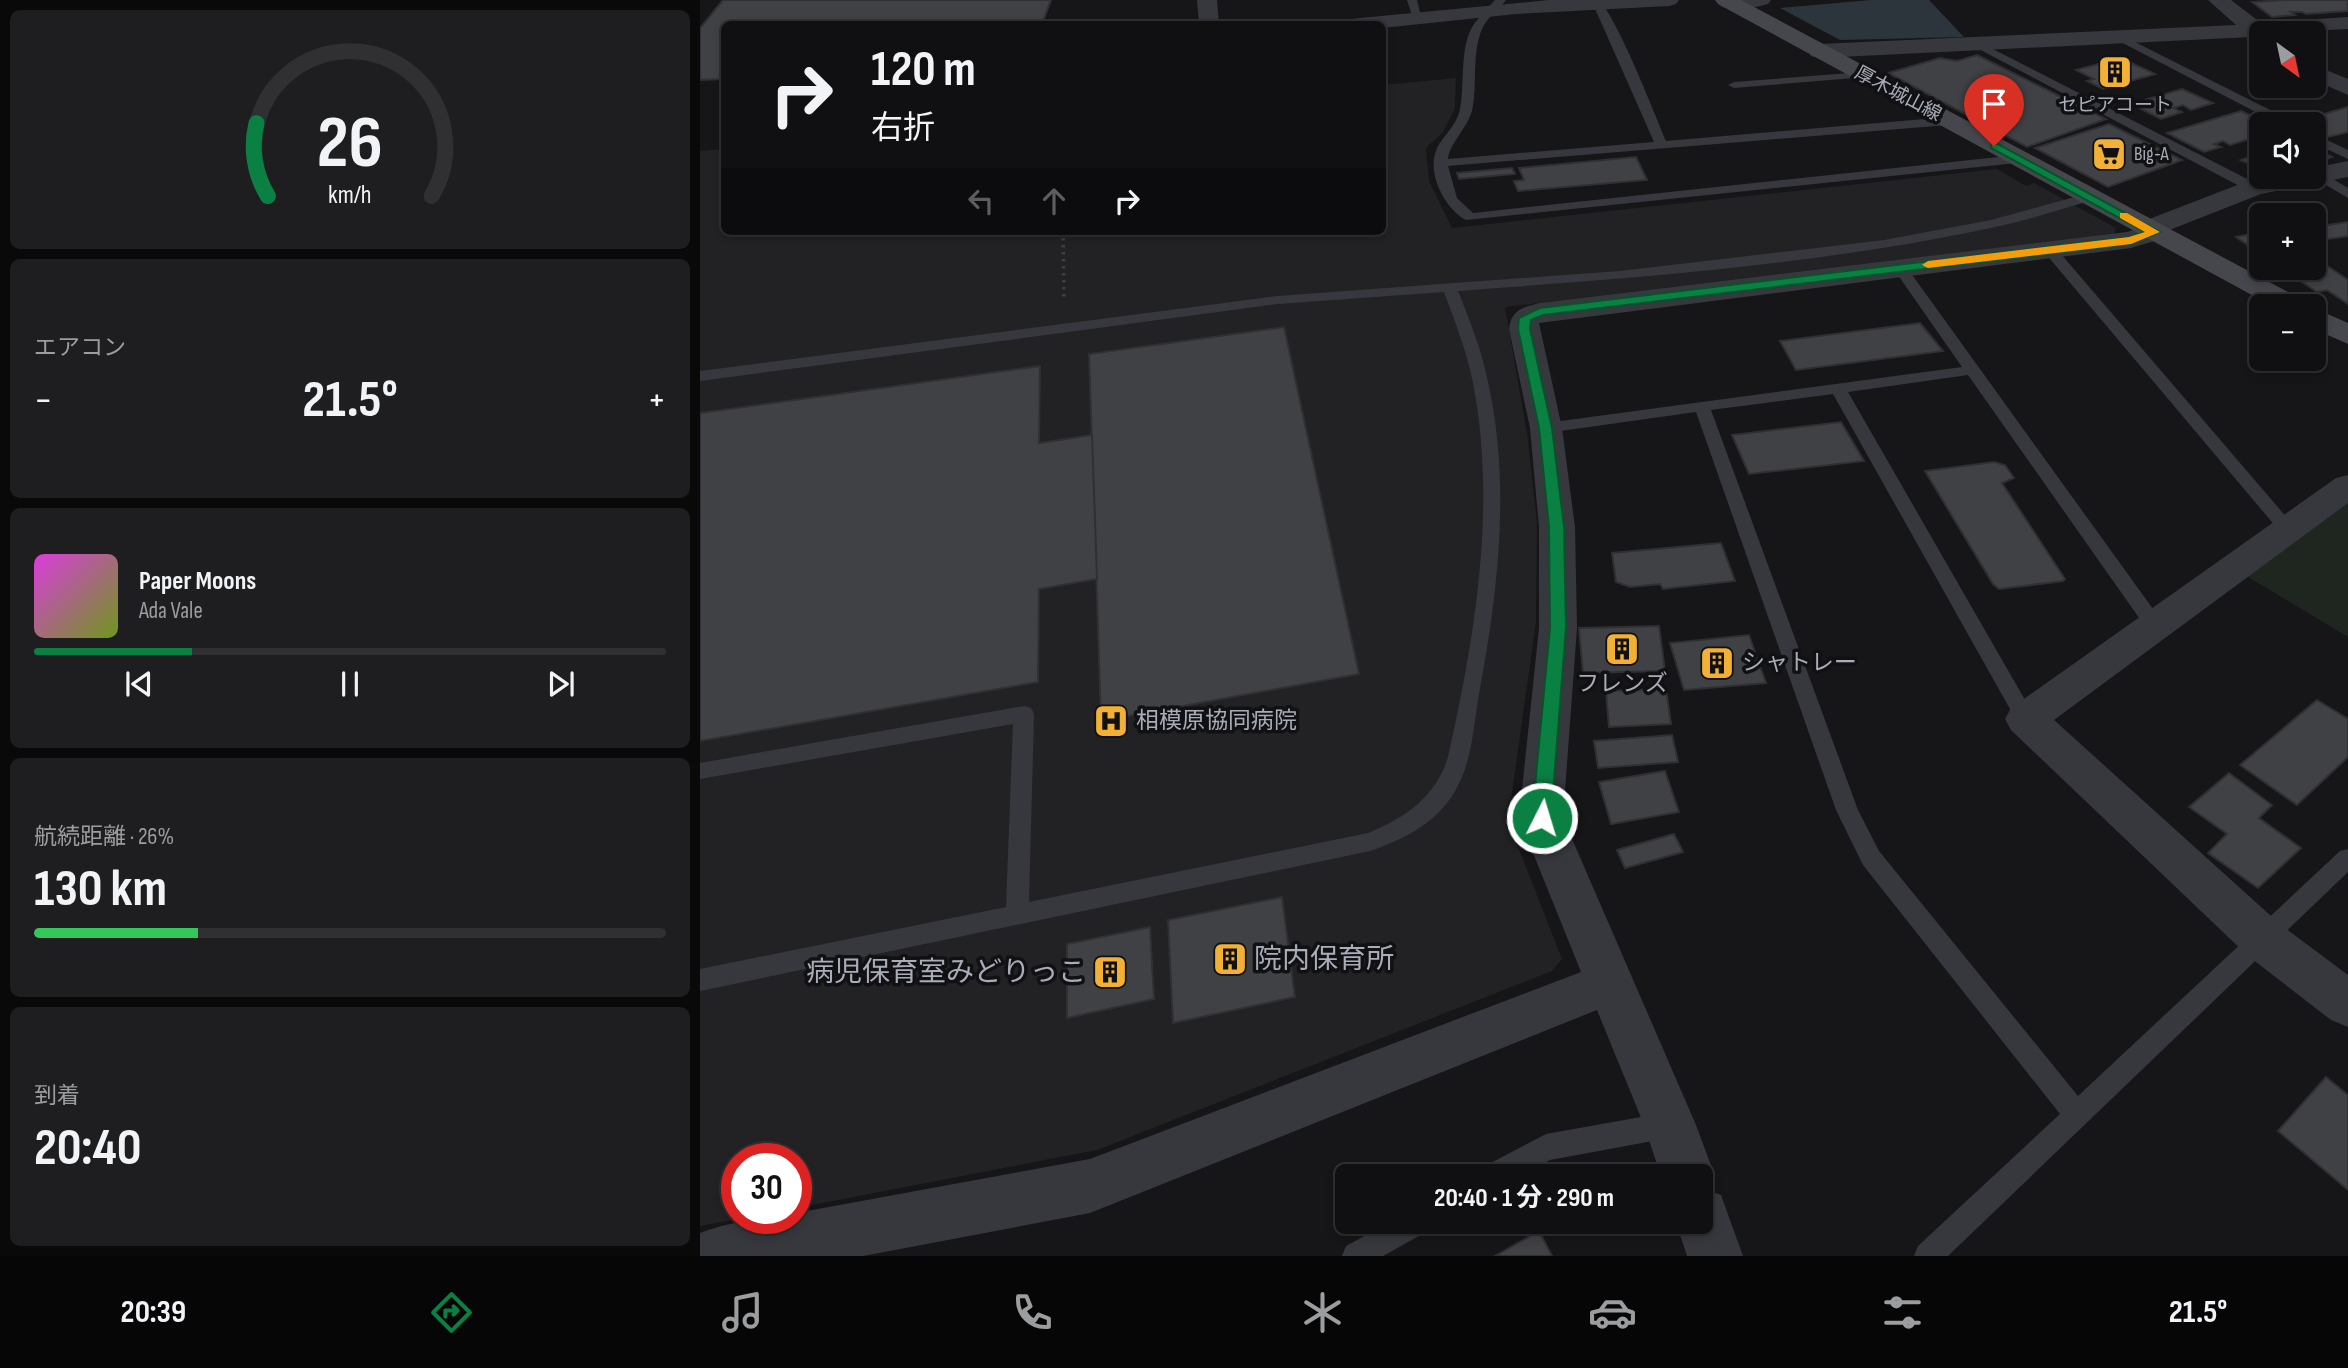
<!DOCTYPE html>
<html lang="ja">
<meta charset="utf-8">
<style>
:root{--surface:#101012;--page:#1e1e20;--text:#f1f3f6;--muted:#9c9d9f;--line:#303032;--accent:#0b8043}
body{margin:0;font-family:"Sofia Sans Condensed","Noto Sans JP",sans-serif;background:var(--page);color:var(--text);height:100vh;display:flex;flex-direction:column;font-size:26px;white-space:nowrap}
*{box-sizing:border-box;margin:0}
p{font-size:23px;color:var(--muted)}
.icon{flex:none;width:38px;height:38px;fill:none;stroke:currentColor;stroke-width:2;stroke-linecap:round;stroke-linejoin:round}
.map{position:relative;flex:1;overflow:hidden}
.side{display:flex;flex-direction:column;gap:10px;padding:10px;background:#09090a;width:700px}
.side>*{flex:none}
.guide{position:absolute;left:21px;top:21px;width:665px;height:214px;border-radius:10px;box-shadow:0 4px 10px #0003,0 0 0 2px var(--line);background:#101012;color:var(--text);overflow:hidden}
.needle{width:46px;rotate:147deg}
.tools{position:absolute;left:1549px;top:21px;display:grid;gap:14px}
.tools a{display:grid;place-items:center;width:77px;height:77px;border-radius:10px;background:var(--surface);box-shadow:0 4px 10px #0003,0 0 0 2px var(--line);font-size:35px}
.speed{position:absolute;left:21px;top:1143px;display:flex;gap:14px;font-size:35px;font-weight:700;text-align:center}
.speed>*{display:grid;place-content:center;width:91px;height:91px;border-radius:50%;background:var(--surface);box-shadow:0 4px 10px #0003,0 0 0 2px var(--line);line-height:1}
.speed .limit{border:10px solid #d22;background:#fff;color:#111}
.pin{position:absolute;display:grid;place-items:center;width:60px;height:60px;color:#fff;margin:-72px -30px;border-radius:50% 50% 50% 0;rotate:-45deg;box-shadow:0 0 7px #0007}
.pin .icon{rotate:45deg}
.me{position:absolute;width:77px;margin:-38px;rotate:5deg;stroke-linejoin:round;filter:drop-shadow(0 0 5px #0008)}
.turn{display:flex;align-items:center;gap:24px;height:147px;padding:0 35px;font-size:32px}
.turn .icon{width:91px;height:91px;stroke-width:2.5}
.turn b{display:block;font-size:49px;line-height:60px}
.lanes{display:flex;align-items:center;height:66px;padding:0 35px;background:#0003;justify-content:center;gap:35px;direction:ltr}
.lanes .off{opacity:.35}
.big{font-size:52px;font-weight:700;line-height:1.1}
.side .widget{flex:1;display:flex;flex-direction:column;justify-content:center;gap:10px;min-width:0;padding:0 24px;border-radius:10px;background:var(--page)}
.side .dial{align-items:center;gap:0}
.dial svg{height:182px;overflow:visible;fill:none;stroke:var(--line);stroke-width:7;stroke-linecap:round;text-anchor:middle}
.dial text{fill:var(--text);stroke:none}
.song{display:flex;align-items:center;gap:21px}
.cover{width:84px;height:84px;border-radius:10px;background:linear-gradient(135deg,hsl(300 70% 55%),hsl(80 70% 35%))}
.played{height:7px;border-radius:4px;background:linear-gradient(90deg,var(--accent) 25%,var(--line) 25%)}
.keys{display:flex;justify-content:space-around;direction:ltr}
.heat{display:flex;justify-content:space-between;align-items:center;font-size:38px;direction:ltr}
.charge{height:10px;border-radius:5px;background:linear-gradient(90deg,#34c759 26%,var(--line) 0)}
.trip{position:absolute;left:635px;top:1164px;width:378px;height:70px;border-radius:10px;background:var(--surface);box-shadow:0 4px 10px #0003,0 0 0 2px var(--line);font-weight:700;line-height:70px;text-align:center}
.tabs{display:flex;height:112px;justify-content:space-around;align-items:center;background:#060607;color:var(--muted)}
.tabs .icon{width:49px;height:49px}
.tabs .active{color:var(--accent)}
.tabs b{font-size:32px;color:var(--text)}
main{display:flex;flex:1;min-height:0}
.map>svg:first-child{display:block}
.built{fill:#222225}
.green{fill:#1e261f}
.water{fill:#2c353c}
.building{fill:#404145;stroke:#303034;stroke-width:2}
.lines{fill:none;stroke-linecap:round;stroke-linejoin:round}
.path{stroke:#3d3f44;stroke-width:3.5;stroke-dasharray:2.5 4.5;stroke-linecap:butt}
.lane{fill:#37383d;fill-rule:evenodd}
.street{fill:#37383d;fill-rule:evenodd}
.secondary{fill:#45474d;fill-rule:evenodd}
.route{fill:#0b8043;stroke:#07532c;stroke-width:2}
.slow{fill:#f59e0b}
.labels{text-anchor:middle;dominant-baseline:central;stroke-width:7;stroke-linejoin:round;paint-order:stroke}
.far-street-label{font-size:19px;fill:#a8adb8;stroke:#111113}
.far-poi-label{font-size:19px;fill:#a8adb8;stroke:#111113}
.poi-label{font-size:23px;fill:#a8adb8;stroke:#111113;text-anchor:start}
.near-poi-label{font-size:28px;fill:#a8adb8;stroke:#111113;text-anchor:start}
</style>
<main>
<section class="side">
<div class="widget dial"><svg viewBox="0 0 100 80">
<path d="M14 69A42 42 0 1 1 86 69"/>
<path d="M14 69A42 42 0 0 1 9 37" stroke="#0b8043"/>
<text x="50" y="56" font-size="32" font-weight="700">26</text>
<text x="50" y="72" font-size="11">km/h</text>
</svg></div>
<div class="widget"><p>エアコン</p>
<div class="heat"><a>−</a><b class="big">21.5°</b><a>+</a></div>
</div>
<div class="widget">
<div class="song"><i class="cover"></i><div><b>Paper Moons</b><p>Ada Vale</p></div></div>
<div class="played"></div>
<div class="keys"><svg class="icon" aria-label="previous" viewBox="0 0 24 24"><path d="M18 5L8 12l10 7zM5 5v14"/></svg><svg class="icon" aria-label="pause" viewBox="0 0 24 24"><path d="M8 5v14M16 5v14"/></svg><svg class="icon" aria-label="next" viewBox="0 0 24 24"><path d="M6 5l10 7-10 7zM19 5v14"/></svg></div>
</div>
<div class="widget"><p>航続距離 · 26%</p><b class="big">130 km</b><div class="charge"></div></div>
<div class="widget"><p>到着</p><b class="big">20:40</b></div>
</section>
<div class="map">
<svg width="1648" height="1256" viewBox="0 0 1648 1256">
<rect width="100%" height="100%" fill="#161618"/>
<polygon class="built" points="756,78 755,108 743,132 726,148 729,181 752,228 1297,169 1326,186 1334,183 1416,228 1414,234 805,307 827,433 837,523 836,622 808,821 862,959 852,971 397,1150 96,1208 96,1158 37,1158 37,1218 43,1218 0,1226 0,151 24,149 24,231 682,231 683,85"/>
<polygon class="green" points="1648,486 1648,637 1535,569"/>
<polygon class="water" points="1171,0 1229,0 1264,37 1140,40 1080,8"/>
<g class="building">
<polygon points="23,0 351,0 342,24 24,24 24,79 0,80 0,28"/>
<polygon points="1585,0 1648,0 1648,11 1606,14 1602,12 1591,12 1595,15 1572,17 1552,2"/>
<polygon points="1277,55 1406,119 1327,147 1188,73 1240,58 1257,61"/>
<polygon points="1421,58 1455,74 1403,89 1387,81 1394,79 1376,70"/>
<polygon points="1482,89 1513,103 1491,110 1483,105 1473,108 1482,112 1461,119 1431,104"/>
<polygon points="1648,107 1648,132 1628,137 1614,130 1614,124 1597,122"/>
<polygon points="1541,111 1568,124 1561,124 1561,132 1550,134 1556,137 1530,145 1523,141 1514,144 1521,147 1504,152 1467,133"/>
<polygon points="1409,124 1482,160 1408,187 1335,148"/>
<polygon points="1614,148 1632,157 1614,163"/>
<polygon points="1561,153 1561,169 1541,160"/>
<polygon points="936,157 947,180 818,191 814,181 824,180 819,168"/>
<polygon points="812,168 815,174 759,179 757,173"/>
<polygon points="1648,222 1648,236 1628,239 1616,231 1626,229 1621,226"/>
<polygon points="1561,232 1561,254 1536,237"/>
<polygon points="1614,257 1648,280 1648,304 1627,290 1617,292 1581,268 1614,268"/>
<polygon points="1220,323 1243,351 1096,370 1080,341"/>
<polygon points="584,327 659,674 401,721 389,354"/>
<polygon points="340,366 339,443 392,435 397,579 339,589 338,682 0,741 0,413"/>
<polygon points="1141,422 1164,461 1049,474 1032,435"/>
<polygon points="1294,462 1305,465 1314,478 1302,483 1365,579 1363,581 1299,589 1293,584 1225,471"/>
<polygon points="1021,543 1035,581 963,589 960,584 930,587 916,582 912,553"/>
<polygon points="959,626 965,671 883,673 879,628"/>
<polygon points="1049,635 1066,683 984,690 970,643"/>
<polygon points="966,689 971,724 909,727 906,691"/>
<polygon points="1617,700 1648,719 1648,757 1597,805 1540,765"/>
<polygon points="972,735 978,762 898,768 894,741"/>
<polygon points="965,771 979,812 911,824 899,782"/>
<polygon points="1529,773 1572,805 1559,818 1601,848 1558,888 1508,853 1527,834 1489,807"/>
<polygon points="974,834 983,852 925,868 917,850"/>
<polygon points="582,897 595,997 473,1023 468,920"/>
<polygon points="450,927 454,999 367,1018 367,944"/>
<polygon points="1626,1077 1648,1095 1648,1190 1578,1131"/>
<polygon points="839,1231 852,1256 795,1256"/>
</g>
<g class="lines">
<polyline class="path" points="363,231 364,299"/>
<g class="lane">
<polygon points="707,0 717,0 722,21 714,21"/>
<path d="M795,0H806C799,9 786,19 782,29C771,56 778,84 772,111C767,128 749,145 748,159L954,142L893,4L898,1C914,9 956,117 966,141L1248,117L1254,121L1248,125L748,166L757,198L773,213L1317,155L1323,159L1317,163L766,220C745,209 727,174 736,151C740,138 756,128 760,109C765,85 759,46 774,24C780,16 788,8 795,0Z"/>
<polygon points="1417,33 1592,121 1594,124 1579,124 1413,38 1412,36"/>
<polygon points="1277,41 1559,185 1561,188 1554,192 1549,191 1273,46 1272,44"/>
<polygon points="1163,72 1167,73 1167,77 1034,88 1028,85 1034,82"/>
<polygon points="1614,134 1648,150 1648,159 1614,143"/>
<polygon points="1619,171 1648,188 1648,198 1614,178 1614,174"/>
<path d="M1389,193L1396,197L1394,200C1360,209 1326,221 1291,228C1117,265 935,278 758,291C770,321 782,351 788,382C811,485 798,592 779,694C773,729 772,766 752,796C733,825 702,840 670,851L0,991V969L306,907L313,724L0,779V763L324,706L331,708L334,714L329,902L668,833C705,818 736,797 748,757C775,637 797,506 773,383C767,352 755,322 744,292L578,304L0,381V371L578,296L920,271L1184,240L1291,220Z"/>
<polygon points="1350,246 1355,247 1594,526 1597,530 1594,534 1582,534 1345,253 1345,247"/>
<polygon points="1200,264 1205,265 1466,627 1463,632 1449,632 1268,375 1148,392 1336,719 1333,725 1326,727 1319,725 1133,394 1011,410 1158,810 1179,851 1378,1096 1640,851 1648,849 1648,872 1248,1256 1214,1256 1218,1246 1360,1114 1163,865 1136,810 996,412 846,433 838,428 846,423 1262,367 1193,268"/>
<polygon points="969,1112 978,1116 982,1125 978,1134 969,1138 850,1160 821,1176 781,1176 785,1166 846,1134"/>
<polygon points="690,1222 730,1222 726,1232 683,1256 642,1256 646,1246"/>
</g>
<g class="street">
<polygon points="497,0 517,0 519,24 499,24"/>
<polygon points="849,0 979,0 976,4 969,6 816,14 682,28 682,24 649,24 652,19 660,18"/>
<path d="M1021,0H1071L1068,4C1054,8 1036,11 1022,7L1019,3Z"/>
<polygon points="1508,0 1531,0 1561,23 1648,17 1648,29 1561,33 1561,40 1551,37 1119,58 1111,56 1108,51 1111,46 1119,44 1536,25"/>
<polygon points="1614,65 1648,79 1648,95 1614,80"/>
<path d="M1648,161V177L1561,194L1467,231L1464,238L1431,248L839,323L862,428L875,527L877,628L863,818L996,1125L1015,1176L1009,1191L1021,1195L1043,1256H987L976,1222H1001V1176H961L944,1125L897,1010L390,1213L163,1256H0V1233C30,1221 64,1218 96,1218V1213L390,1159L881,972L819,818L839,628V527L830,428L809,329C811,310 823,307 840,303L1427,232L1436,229L1439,223L1545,182L1572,177H1614V168Z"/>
<polygon points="1648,475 1648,503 1354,720 1581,925 1648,975 1648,1027 1631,1020 1547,955 1311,730 1305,719 1311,708 1636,478"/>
</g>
<g class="secondary">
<polygon points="1015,0 1041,0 1603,300 1608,306 1572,306 1018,4"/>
<polygon points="1614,308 1648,323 1648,344 1614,329"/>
</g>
</g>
<polygon class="route" points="1291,144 1298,144 1460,232 1431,244 843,315 831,320 830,329 852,428 864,527 866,628 851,818 848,823 842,825 835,823 832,818 850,628 849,527 839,428 818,329 819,318 840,308 1429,237 1445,232 1291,148"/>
<polygon class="slow" points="1420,213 1427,213 1460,232 1431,244 1228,268 1222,265 1228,261 1429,237 1445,232 1420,218"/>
<defs>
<g id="building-square" transform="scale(1.75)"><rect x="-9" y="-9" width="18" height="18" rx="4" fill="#f2b134" stroke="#111113"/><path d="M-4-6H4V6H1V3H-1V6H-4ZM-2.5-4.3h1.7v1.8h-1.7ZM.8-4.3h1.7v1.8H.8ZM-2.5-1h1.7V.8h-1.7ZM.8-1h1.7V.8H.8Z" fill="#111"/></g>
<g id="supermarket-square" transform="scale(1.75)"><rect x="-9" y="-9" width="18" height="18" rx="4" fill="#f2b134" stroke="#111113"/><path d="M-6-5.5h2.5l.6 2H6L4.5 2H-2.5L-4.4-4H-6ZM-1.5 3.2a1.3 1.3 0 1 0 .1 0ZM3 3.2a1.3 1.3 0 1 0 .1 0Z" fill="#111"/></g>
<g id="hospital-square" transform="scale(1.75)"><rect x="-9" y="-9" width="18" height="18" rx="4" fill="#f2b134" stroke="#111113"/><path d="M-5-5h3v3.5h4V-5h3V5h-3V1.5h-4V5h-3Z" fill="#111"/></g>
</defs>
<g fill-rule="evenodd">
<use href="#building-square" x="1415" y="72"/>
<use href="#supermarket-square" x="1409" y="154"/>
<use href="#building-square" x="922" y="649"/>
<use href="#building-square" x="1017" y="663"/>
<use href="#hospital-square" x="411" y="721"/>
<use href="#building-square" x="530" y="959"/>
<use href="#building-square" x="410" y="972"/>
</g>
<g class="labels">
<g class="far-street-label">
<text transform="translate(1198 94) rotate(28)">厚木城山線</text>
</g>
<g class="far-poi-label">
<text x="1415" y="105">セピアコート</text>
<text x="1434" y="154" text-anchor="start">Big-A</text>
</g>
<g class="poi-label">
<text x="1042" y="663">シャトレー</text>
<text x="922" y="684" text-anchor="middle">フレンズ</text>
<text x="436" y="721">相模原協同病院</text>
</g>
<g class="near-poi-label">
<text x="554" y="959">院内保育所</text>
<text x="386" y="972" text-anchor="end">病児保育室みどりっこ</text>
</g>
</g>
</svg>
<div class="tools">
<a><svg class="needle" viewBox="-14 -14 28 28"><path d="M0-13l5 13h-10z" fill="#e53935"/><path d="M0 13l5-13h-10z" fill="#9c9d9f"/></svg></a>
<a><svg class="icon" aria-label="sound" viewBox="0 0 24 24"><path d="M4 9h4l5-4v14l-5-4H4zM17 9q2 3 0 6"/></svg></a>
<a>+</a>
<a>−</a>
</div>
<div class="speed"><div class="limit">30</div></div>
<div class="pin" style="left:1294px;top:146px;background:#d93025"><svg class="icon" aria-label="arrive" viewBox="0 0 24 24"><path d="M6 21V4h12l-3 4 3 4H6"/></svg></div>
<svg class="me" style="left:842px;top:818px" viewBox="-20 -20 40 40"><circle r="17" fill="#0b8043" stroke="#fff" stroke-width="3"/><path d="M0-11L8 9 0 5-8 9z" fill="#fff"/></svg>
<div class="trip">20:40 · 1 分 · 290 m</div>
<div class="guide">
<div class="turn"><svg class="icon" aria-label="right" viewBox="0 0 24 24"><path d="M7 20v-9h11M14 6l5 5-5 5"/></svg><div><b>120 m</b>右折</div></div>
<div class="lanes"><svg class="icon off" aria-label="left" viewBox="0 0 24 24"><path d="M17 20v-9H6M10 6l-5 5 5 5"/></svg><svg class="icon off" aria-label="ahead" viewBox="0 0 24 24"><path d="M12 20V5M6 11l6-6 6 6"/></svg><svg class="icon" aria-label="right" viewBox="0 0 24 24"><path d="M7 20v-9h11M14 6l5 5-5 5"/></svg></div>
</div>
</div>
</main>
<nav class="tabs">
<b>20:39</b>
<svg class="icon active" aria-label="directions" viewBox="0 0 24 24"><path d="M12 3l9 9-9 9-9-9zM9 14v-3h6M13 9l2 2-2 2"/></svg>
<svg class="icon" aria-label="music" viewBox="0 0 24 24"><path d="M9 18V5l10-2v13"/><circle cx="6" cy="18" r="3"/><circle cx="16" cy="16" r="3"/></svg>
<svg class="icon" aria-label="phone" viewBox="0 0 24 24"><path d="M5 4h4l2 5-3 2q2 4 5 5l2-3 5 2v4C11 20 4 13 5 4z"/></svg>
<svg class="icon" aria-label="climate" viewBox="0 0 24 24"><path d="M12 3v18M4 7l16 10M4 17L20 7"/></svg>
<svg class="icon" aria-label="car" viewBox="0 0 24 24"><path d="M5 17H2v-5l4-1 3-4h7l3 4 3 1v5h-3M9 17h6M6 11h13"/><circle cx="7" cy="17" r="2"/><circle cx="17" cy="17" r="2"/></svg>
<svg class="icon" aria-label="filters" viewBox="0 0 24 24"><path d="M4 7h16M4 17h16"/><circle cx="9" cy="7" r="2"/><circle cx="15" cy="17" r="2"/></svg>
<b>21.5°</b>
</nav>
